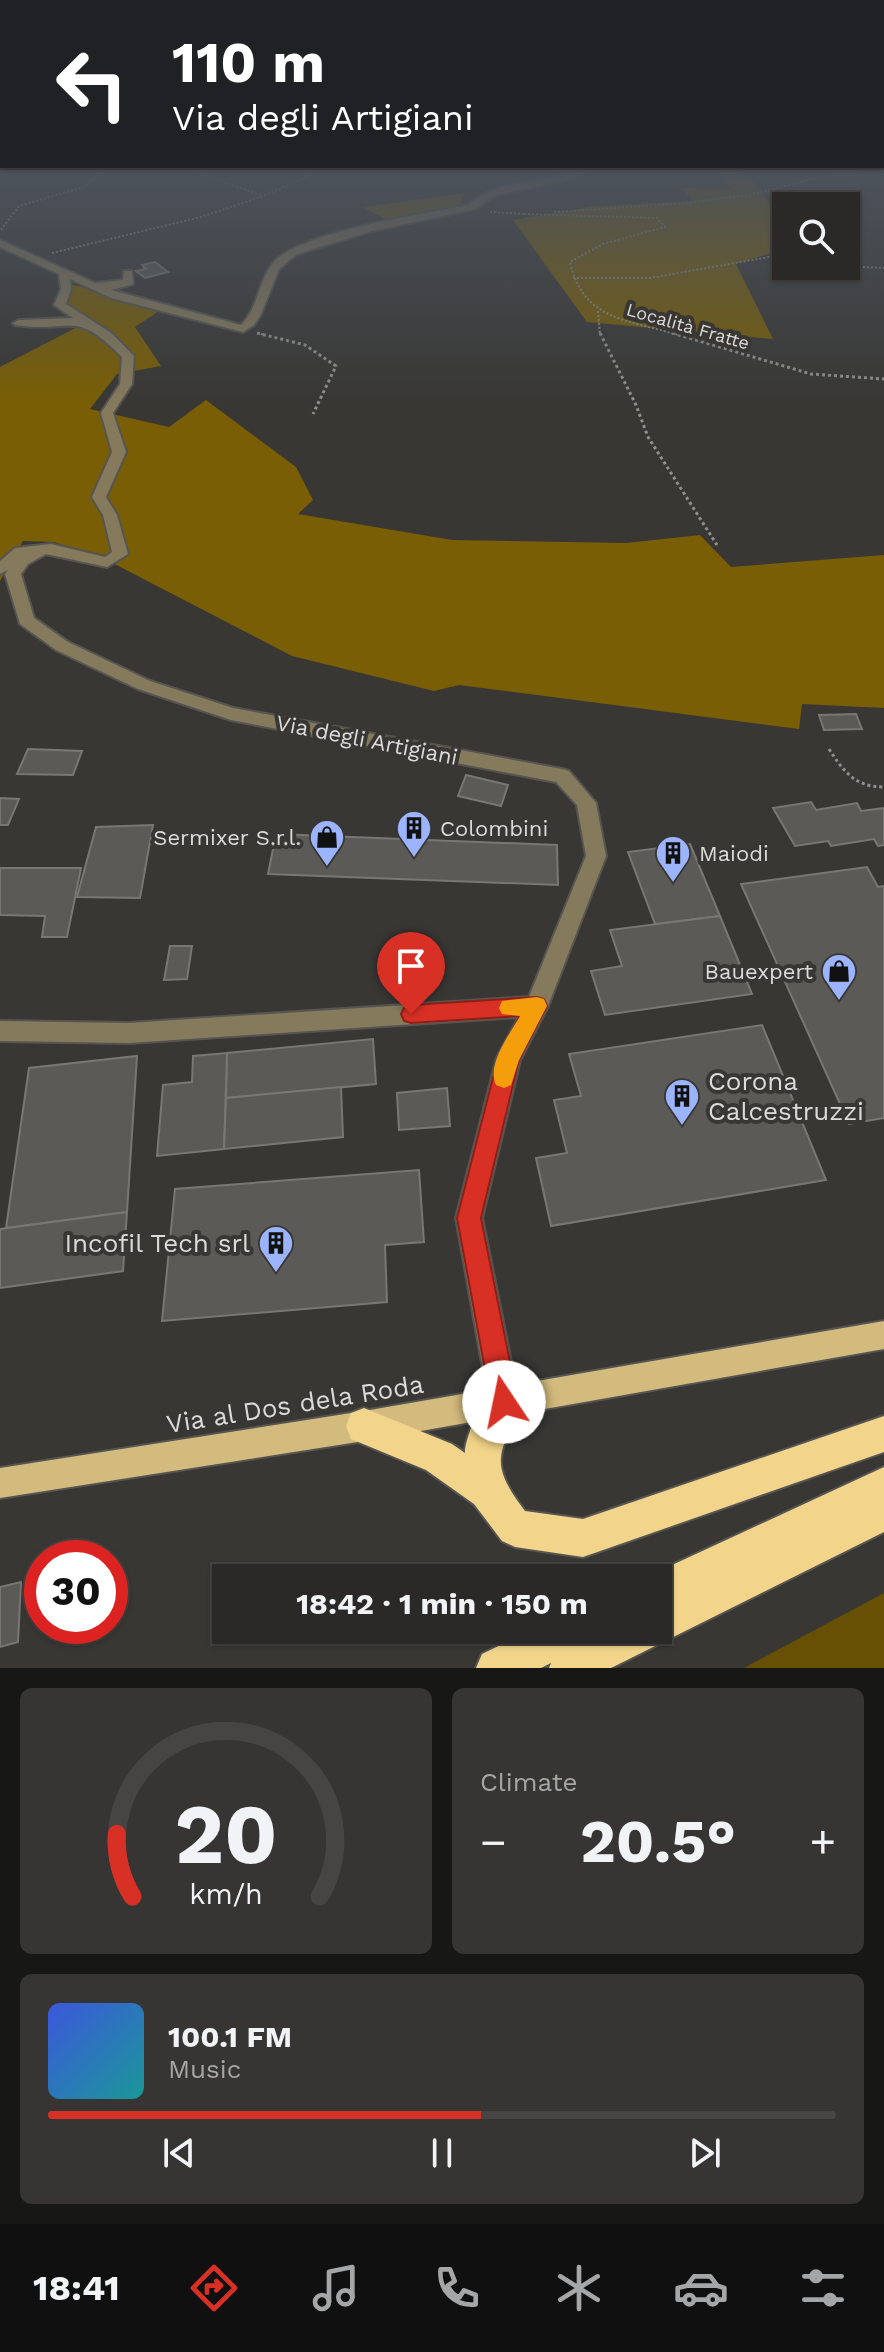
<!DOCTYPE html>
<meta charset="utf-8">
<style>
:root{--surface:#2a2927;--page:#363533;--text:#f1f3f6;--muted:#a5a6a7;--line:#464544;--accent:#d93025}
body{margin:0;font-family:"Work Sans",sans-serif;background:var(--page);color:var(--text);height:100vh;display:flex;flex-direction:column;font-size:30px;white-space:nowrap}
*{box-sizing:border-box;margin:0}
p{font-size:26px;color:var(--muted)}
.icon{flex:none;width:44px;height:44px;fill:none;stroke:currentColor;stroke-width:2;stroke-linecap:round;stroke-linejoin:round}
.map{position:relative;height:1668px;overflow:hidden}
.details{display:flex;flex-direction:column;gap:20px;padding:20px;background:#171715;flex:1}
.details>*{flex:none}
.guide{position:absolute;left:0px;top:0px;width:884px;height:168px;box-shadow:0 2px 6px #0004,0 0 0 2px var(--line);background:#202124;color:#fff;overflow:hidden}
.controls{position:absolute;left:772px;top:192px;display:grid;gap:16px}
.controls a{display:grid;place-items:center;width:88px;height:88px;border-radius:0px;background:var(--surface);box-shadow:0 2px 6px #0004,0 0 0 2px var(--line);font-size:40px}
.speed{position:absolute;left:24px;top:1540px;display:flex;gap:16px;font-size:40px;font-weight:700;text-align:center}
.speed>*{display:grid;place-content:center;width:104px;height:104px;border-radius:50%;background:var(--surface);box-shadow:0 2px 6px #0004,0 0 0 2px var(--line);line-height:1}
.speed .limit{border:12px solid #d22;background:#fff;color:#111}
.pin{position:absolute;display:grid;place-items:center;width:68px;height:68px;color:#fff;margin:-82px -34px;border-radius:50% 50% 50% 0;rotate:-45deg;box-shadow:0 0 8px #0007}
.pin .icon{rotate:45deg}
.me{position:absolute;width:88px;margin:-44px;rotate:349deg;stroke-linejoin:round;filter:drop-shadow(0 0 6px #0008)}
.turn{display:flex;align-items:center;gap:28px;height:168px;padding:0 40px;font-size:36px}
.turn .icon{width:104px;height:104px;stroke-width:2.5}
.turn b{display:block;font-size:56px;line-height:68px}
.big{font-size:60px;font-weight:700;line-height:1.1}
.details .widget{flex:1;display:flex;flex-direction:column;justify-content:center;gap:12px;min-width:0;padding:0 28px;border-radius:12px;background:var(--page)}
.details .dial{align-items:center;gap:0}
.dial svg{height:208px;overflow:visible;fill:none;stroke:var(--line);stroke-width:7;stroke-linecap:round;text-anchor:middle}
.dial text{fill:var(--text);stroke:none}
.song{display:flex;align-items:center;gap:24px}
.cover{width:96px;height:96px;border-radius:12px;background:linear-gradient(135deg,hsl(230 70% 55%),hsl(180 70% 35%))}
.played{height:8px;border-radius:4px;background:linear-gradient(90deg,var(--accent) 55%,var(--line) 55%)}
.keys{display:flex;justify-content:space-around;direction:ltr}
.heat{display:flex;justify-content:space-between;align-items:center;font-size:44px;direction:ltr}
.details .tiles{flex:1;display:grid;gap:20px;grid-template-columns:1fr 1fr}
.widget:last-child{grid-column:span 2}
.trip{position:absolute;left:212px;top:1564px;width:460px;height:80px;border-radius:0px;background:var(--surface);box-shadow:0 2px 6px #0004,0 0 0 2px var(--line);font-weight:700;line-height:80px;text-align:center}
.tabs{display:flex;height:128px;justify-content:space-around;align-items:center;background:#111010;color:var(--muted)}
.tabs .icon{width:56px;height:56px}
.tabs .current{color:var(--accent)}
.tabs b{font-size:36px;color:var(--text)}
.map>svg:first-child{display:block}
.green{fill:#675003}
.forest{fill:#795e05}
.building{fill:#5b5a57;stroke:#787774;stroke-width:2}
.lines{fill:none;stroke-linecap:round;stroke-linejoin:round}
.minor-casing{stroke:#565552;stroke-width:4}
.major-casing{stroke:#565552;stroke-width:4}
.highway-casing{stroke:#565552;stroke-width:4}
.path-far1{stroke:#908f8d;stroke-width:2;stroke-dasharray:2 2;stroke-linecap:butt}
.path{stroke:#908f8d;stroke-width:3;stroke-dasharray:3 3;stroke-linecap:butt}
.minor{fill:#857a5c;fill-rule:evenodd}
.major{fill:#d3bb7d;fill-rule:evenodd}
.highway{fill:#f2d58a;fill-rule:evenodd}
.route{fill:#d93025;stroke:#8d1f18;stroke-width:2}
.slow{fill:#f59e0b}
.labels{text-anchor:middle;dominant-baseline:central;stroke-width:8;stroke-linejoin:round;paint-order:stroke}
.far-street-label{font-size:18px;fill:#dcdbd9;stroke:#383734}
.street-label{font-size:22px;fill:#dcdbd9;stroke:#383734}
.poi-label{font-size:22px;fill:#dcdbd9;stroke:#383734;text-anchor:start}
.near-poi-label{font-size:26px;fill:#dcdbd9;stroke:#383734;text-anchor:start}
.near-street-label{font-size:26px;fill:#dcdbd9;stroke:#383734}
</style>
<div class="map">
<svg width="884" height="1668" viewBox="0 0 884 1668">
<rect width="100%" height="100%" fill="#383734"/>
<polygon class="green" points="884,1593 884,1668 744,1668"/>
<g class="forest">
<polygon points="718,170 738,170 756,184 786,229 786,248 736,264 773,339 587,322 513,220 596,206 693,201 682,188 730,189"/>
<polygon points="465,193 460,205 389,221 363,207"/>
<polygon points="71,284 162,309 135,327 161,366 117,374 90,409 169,427 206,400 296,467 313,500 298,514 452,540 626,543 700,535 731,567 884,555 884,708 802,704 799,729 459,685 434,691 292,656 101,557 54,542 23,541 0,581 0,367 89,321 64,305"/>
</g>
<g class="building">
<polygon points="155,262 168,272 145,278 136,271 146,269 142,265"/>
<polygon points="856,714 862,729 824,730 819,715"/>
<polygon points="28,749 82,751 73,775 17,774"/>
<polygon points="466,775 508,785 501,806 458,796"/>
<polygon points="0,798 19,799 8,825 0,825"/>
<polygon points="811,802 816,810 857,803 861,811 884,808 884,845 878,846 874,839 831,846 828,841 795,846 773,808"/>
<polygon points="153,825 140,898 77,897 96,827"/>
<polygon points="276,834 557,845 558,885 268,874"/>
<polygon points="690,844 720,916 655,924 628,852"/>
<polygon points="867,867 878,887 884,886 884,1118 849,1124 741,884"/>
<polygon points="0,868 81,868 67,937 42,937 45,916 0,915"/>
<polygon points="720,916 752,994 605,1015 591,971 622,966 610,930"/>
<polygon points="170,946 192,946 187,979 164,980"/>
<polygon points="762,1025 826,1180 551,1226 536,1158 567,1153 554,1100 581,1096 569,1054"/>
<polygon points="373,1039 376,1084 226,1098 227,1053"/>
<polygon points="227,1053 224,1149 157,1156 163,1085 192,1082 193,1056"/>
<polygon points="137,1056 127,1212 6,1228 29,1068"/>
<polygon points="341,1087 343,1137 224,1149 226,1098"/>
<polygon points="447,1088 450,1126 399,1130 397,1093"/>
<polygon points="419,1170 424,1242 385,1245 387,1302 162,1321 175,1189"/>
<polygon points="127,1212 123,1271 0,1288 0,1229"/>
<polygon points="21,1582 18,1642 0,1647 0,1587"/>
</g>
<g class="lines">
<g class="minor-casing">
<path id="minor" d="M581,170H593L564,181L496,195L475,209L372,231L297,254L279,269L261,314L254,325L243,332L111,298L70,279L71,289L66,304L110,332L134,356L132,384L113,413L126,452L106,497L117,515L128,554L107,567L46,554L28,564L21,574L34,618L68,642L150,681L233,708L562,769L569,771L596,803L606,856L548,1006L520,1060L482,1218L519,1402L514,1412L504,1417L494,1412L489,1402L456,1218L497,1058L519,1017L129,1043L0,1041V1021L129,1023L529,997L586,856L577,805L556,782L231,720L138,689L56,650L20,624L5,574L8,570L0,574V561L15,548L51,544L105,557L112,552L103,515L92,497L112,452L101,413L120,384L122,357C72,307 73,334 15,325L13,323L19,320L73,318L54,305L61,289L59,274L0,247V240L95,283L123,280L124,271H132L133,284L111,290L241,325C259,308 258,279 275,261C302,232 427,213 469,205C498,176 546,186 581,170Z"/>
</g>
<g class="major-casing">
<polygon id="major" points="884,1321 884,1349 364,1441 0,1498 0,1468 364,1411"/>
</g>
<g class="highway-casing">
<g id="highway">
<path d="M504,1384L517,1389L522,1402C500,1454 487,1461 525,1511L583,1519L884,1416V1452L583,1557L515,1547L502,1541L474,1504L426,1470L351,1439L346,1426L351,1413L364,1408L452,1444L465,1453C464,1441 482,1398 491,1390C492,1389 503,1385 504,1384Z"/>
<polygon points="884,1467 884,1532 611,1668 549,1668 551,1663 541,1668 476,1668 482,1654 532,1630 597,1630 596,1633 602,1630 658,1630 658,1578 644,1578"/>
</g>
</g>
<g class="path-far1">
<polyline points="191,170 260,195"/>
<polyline points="490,212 525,214"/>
<polyline points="554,212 687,203 759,193 819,177 884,174"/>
<path d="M524,214L657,218L665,227L603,244L570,262C583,321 629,320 679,335"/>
<polyline points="1,230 19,206 84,187 105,170"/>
<polyline points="52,253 201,217 263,196 322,170"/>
<polyline points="839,266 884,268"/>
<polyline points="573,278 650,278 769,257 786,259"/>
<polyline points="598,311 600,335"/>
<polyline points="257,333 265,335"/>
</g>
<g class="path">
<polyline points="257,333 305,345 336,366 313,414"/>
<polyline points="600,333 636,405 648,437 717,545"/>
<polyline points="672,333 811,374 884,379"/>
<path d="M829,749C844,772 855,787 884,787"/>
</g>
<use href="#minor" class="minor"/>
<use href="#major" class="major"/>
<use href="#highway" class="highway"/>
</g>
<linearGradient id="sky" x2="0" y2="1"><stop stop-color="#1f1e1d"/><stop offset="0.42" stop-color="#4d535c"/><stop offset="1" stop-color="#4d535c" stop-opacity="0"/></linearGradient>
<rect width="884" height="404" fill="url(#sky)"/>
<polygon class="route" points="537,997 544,999 547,1006 519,1060 481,1218 518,1402 514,1411 504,1415 495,1411 491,1402 457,1218 498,1058 520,1016 411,1023 404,1021 401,1014 404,1008 411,1005"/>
<path class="slow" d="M537,997L544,999L547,1006L519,1060L511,1085L504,1088L496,1085C486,1065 510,1034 520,1016L502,1014L499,1008L502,1001Z"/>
<defs>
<g id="building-pin" transform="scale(1.8)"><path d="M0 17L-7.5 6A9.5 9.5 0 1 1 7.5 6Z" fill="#9bb4fd" stroke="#383734"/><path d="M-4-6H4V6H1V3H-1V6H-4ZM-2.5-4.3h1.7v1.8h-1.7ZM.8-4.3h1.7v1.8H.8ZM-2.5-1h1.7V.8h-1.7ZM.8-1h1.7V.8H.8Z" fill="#111"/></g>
<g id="shop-pin" transform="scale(1.8)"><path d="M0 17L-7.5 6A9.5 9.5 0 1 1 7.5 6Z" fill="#9bb4fd" stroke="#383734"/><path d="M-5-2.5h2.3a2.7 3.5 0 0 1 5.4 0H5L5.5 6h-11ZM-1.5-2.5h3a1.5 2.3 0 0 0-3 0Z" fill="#111"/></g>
</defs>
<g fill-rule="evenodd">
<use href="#building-pin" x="414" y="828"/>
<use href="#shop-pin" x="327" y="837"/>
<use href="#building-pin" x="673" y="853"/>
<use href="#shop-pin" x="839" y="971"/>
<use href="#building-pin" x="682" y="1096"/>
<use href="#building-pin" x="276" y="1243"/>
</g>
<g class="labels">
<g class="far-street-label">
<text transform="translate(688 326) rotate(16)">Località Fratte</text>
</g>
<g class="street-label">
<text transform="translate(367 740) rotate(11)">Via degli Artigiani</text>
</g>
<g class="poi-label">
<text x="440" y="828">Colombini</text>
<text x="301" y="837" text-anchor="end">Sermixer S.r.l.</text>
<text x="699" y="853">Maiodi</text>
<text x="813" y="971" text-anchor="end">Bauexpert</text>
</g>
<g class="near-poi-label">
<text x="708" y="1081">Corona<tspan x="708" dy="30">Calcestruzzi</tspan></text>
<text x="250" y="1243" text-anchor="end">Incofil Tech srl</text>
</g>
<g class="near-street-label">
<text transform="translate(295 1404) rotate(-9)">Via al Dos dela Roda</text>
</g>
</g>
</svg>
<div class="controls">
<a><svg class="icon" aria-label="search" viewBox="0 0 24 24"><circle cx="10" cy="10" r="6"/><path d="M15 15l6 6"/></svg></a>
</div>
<div class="speed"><div class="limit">30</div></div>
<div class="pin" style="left:411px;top:1014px;background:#d93025"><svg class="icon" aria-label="arrive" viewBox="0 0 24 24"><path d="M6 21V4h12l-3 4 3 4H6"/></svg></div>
<svg class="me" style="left:504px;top:1402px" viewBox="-20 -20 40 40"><circle r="19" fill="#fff"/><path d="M0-13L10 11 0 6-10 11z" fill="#d93025"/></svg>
<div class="trip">18:42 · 1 min · 150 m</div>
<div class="guide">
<div class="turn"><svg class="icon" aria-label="left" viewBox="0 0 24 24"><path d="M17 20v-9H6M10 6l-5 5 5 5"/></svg><div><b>110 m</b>Via degli Artigiani</div></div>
</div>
</div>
<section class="details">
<div class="tiles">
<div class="widget dial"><svg viewBox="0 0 100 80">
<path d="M14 69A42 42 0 1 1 86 69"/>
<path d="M14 69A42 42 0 0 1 8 45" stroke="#d93025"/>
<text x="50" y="56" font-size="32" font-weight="700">20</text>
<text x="50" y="72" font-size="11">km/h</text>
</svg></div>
<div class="widget"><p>Climate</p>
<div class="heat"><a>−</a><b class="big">20.5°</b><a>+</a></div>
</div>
<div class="widget">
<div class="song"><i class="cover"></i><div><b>100.1 FM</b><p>Music</p></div></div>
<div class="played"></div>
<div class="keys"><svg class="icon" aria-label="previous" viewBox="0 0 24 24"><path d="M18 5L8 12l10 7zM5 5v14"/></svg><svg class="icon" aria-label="pause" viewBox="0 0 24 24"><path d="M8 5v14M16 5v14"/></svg><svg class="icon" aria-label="next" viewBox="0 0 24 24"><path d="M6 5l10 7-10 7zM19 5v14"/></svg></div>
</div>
</div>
</section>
<nav class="tabs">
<b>18:41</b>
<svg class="icon current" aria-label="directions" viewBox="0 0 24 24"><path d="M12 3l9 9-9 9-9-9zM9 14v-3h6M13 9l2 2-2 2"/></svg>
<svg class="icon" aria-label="music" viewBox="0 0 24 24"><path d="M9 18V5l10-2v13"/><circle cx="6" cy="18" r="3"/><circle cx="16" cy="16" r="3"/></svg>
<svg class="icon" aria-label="phone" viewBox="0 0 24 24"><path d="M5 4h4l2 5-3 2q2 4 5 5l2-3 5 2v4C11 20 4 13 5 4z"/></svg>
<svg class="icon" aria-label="climate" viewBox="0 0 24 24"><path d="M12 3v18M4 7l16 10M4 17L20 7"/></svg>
<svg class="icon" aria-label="car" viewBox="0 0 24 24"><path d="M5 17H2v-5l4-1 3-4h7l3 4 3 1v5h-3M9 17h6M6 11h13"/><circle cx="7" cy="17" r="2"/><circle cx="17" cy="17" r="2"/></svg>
<svg class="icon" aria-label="filters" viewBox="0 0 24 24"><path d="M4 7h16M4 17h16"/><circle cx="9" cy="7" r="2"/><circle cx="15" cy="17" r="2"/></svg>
</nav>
